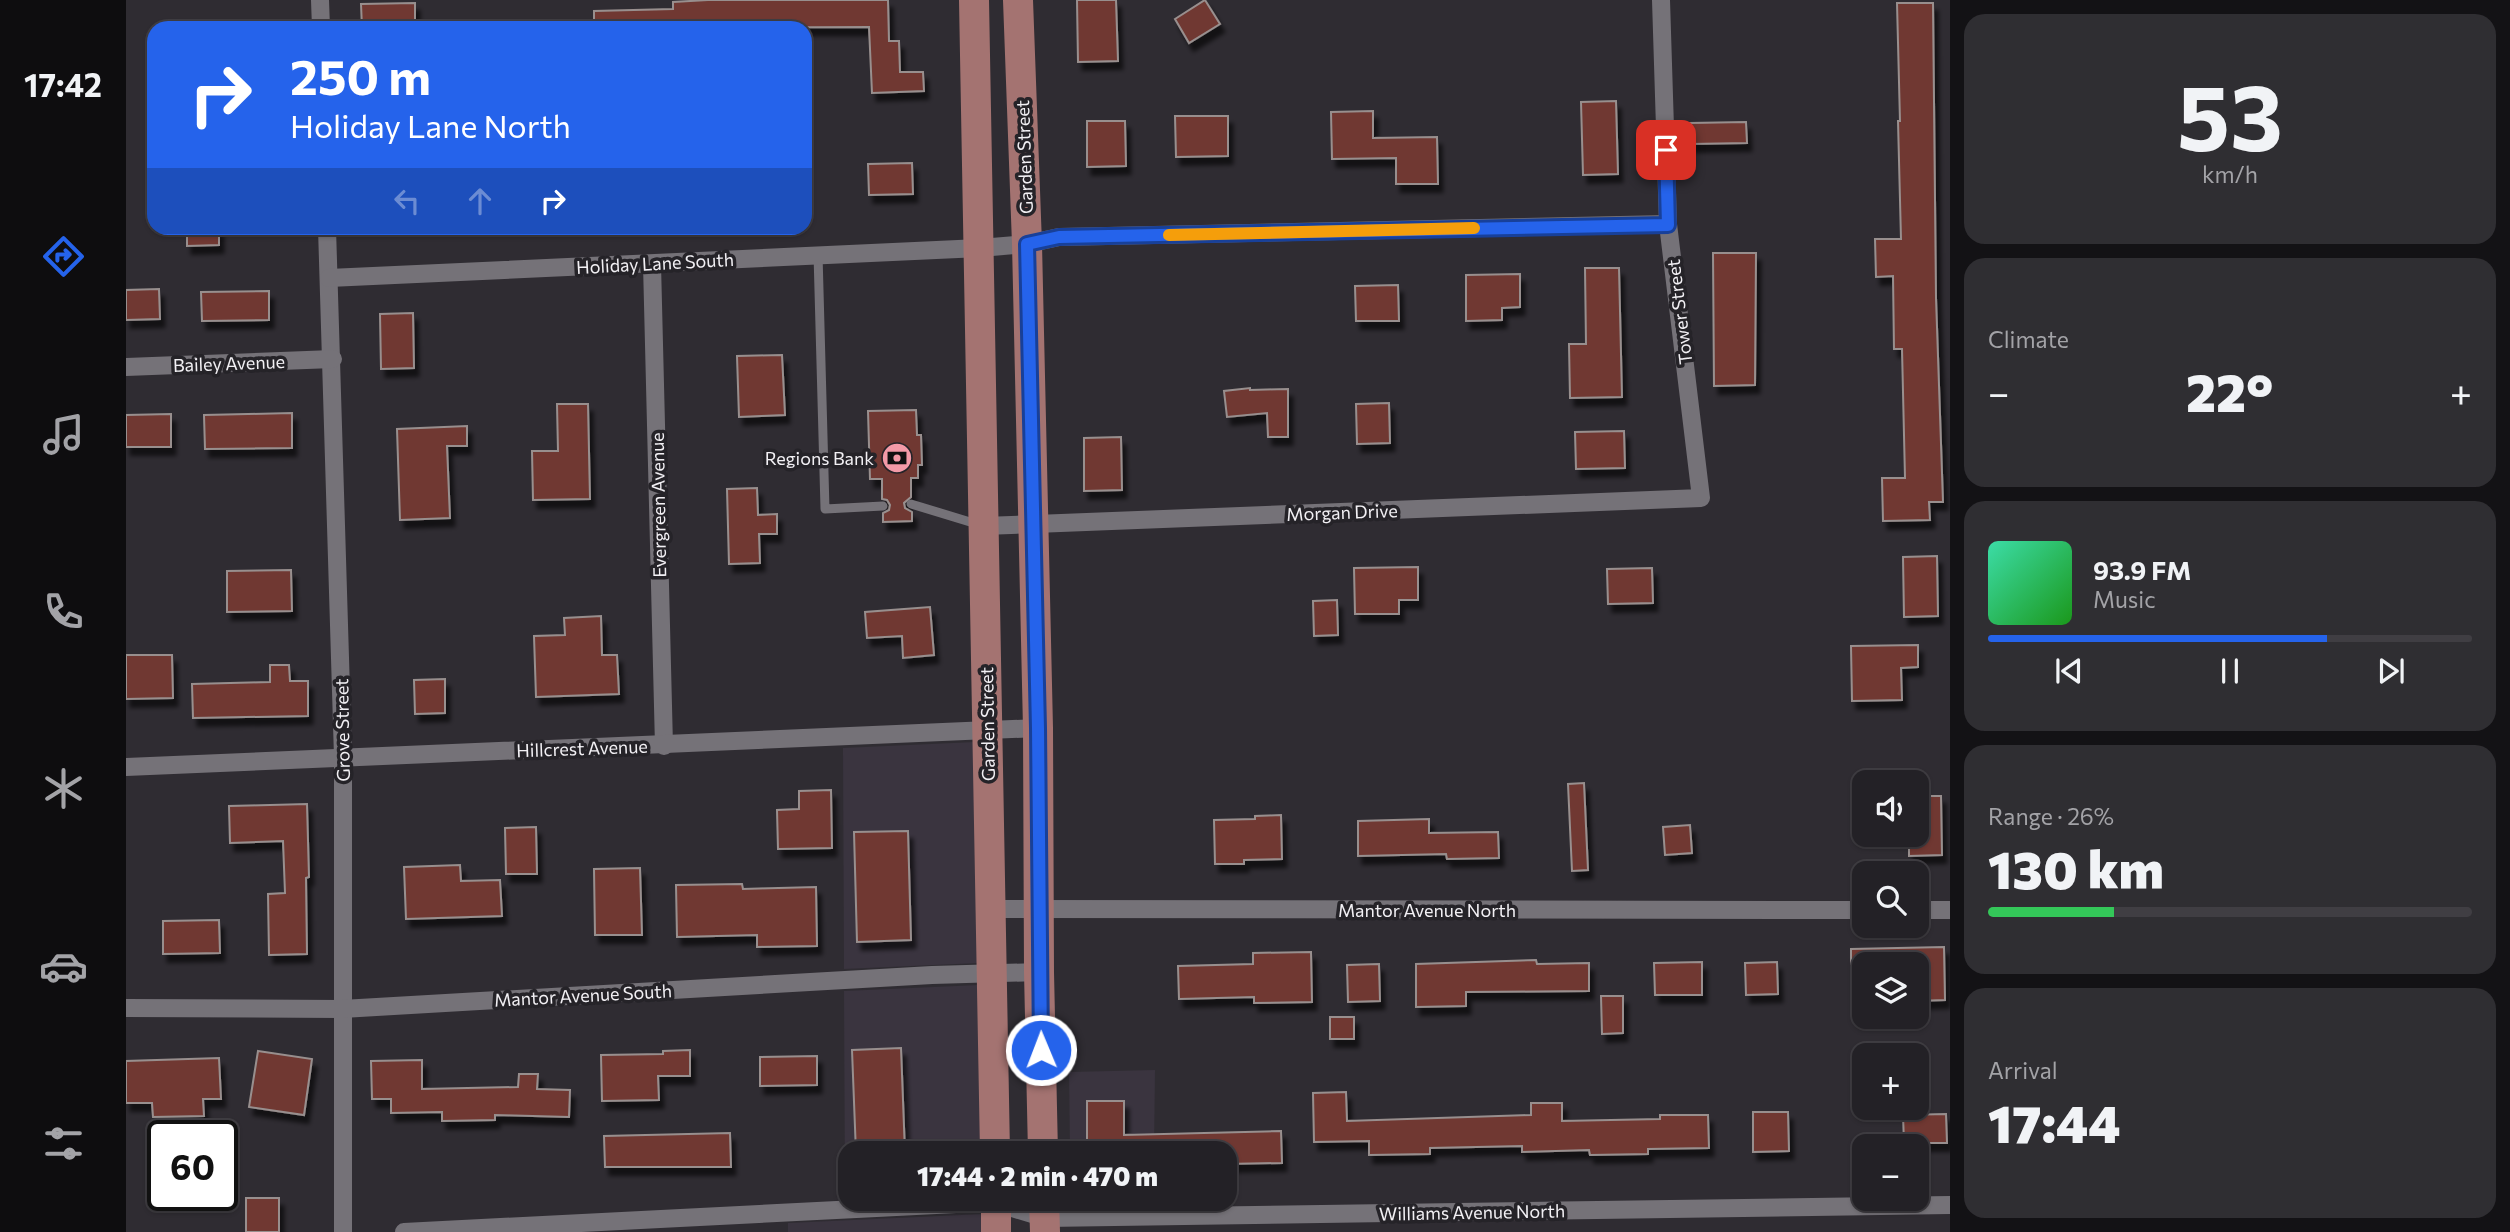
<!DOCTYPE html>
<meta charset="utf-8">
<style>
:root{--surface:#232126;--page:#2f2e32;--text:#f1f3f6;--muted:#a3a3a7;--line:#403e43;--accent:#2563eb}
body{margin:0;font-family:Commissioner,sans-serif;background:var(--page);color:var(--text);height:100vh;display:flex;flex-direction:column;font-size:26px;white-space:nowrap}
*{box-sizing:border-box;margin:0}
p{font-size:23px;color:var(--muted)}
.icon{flex:none;width:38px;height:38px;fill:none;stroke:currentColor;stroke-width:2;stroke-linecap:round;stroke-linejoin:round}
.map{position:relative;flex:1;overflow:hidden}
.side{display:flex;flex-direction:column;gap:14px;padding:14px;background:#131215;width:560px}
.side>*{flex:none}
.guide{position:absolute;left:21px;top:21px;width:665px;height:214px;border-radius:21px;box-shadow:0 2px 5px #0004,0 0 0 2px var(--line);background:#2563eb;color:#fff;overflow:hidden}
.tools{position:absolute;left:1726px;top:770px;display:grid;gap:14px}
.tools a{display:grid;place-items:center;width:77px;height:77px;border-radius:14px;background:var(--surface);box-shadow:0 2px 5px #0004,0 0 0 2px var(--line);font-size:35px}
.speed{position:absolute;left:21px;top:1120px;display:flex;gap:14px;font-size:35px;font-weight:700;text-align:center}
.speed>*{display:grid;place-content:center;width:91px;height:91px;border-radius:50%;background:var(--surface);box-shadow:0 2px 5px #0004,0 0 0 2px var(--line);line-height:1}
.speed .limit{border:4px solid #111;border-radius:10px;background:#fff;color:#111}
.pin{position:absolute;display:grid;place-items:center;width:60px;height:60px;color:#fff;margin:-30px;border-radius:14px;box-shadow:0 4px 10px #0006}
.me{position:absolute;width:77px;margin:-38px;rotate:359deg;stroke-linejoin:round;filter:drop-shadow(0 0 5px #0008)}
.turn{display:flex;align-items:center;gap:24px;height:147px;padding:0 28px;font-size:32px}
.turn .icon{width:91px;height:91px;stroke-width:2.5}
.turn b{display:block;font-size:49px;line-height:60px}
.lanes{display:flex;align-items:center;height:66px;padding:0 28px;background:#0003;justify-content:center;gap:35px;direction:ltr}
.lanes .off{opacity:.35}
.big{font-size:52px;font-weight:800;line-height:1.1}
.side .tile{flex:1;display:flex;flex-direction:column;justify-content:center;gap:10px;min-width:0;padding:0 24px;border-radius:21px;background:var(--page)}
.side .dial{align-items:center;gap:0}
.dial b{font-size:91px;line-height:1}
.song{display:flex;align-items:center;gap:21px}
.cover{width:84px;height:84px;border-radius:10px;background:linear-gradient(135deg,hsl(160 70% 55%),hsl(120 70% 35%))}
.played{height:7px;border-radius:4px;background:linear-gradient(90deg,var(--accent) 70%,var(--line) 70%)}
.keys{display:flex;justify-content:space-around;direction:ltr}
.heat{display:flex;justify-content:space-between;align-items:center;font-size:38px;direction:ltr}
.charge{height:10px;border-radius:5px;background:linear-gradient(90deg,#34c759 26%,var(--line) 0)}
.trip{position:absolute;left:712px;top:1141px;width:399px;height:70px;border-radius:21px;background:var(--surface);box-shadow:0 2px 5px #0004,0 0 0 2px var(--line);font-weight:800;line-height:70px;text-align:center}
main{display:flex;flex:1;min-height:0}
.tab-bar{display:flex;flex-direction:column;width:126px;justify-content:space-around;align-items:center;background:#0e0d0f;color:var(--muted)}
.tab-bar .icon{width:49px;height:49px}
.tab-bar .on{color:var(--accent)}
.tab-bar b{font-size:32px;color:var(--text)}
.map>svg:first-child{display:block}
.built{fill:#3a343f}
.building{fill:#703832;stroke:#988f8e;stroke-width:2;filter:url(#shadow)}
.lines{fill:none;stroke-linecap:round;stroke-linejoin:round}
.lane{stroke:#757278;stroke-width:9}
.street{stroke:#757278;stroke-width:18}
.primary{stroke:#a47371;stroke-width:30}
.route-casing{stroke:#184099;stroke-width:18}
.route{stroke:#2563eb;stroke-width:12}
.slow{stroke:#f59e0b;stroke-width:12}
.labels{text-anchor:middle;dominant-baseline:central;stroke-width:7;stroke-linejoin:round;paint-order:stroke}
.street-label{font-size:18px;fill:#f2f0f4;stroke:#252328}
.poi-label{font-size:18px;fill:#f2f0f4;stroke:#252328;text-anchor:end}
</style>
<main>
<nav class="tab-bar">
<b>17:42</b>
<svg class="icon on" aria-label="directions" viewBox="0 0 24 24"><path d="M12 3l9 9-9 9-9-9zM9 14v-3h6M13 9l2 2-2 2"/></svg>
<svg class="icon" aria-label="music" viewBox="0 0 24 24"><path d="M9 18V5l10-2v13"/><circle cx="6" cy="18" r="3"/><circle cx="16" cy="16" r="3"/></svg>
<svg class="icon" aria-label="phone" viewBox="0 0 24 24"><path d="M5 4h4l2 5-3 2q2 4 5 5l2-3 5 2v4C11 20 4 13 5 4z"/></svg>
<svg class="icon" aria-label="climate" viewBox="0 0 24 24"><path d="M12 3v18M4 7l16 10M4 17L20 7"/></svg>
<svg class="icon" aria-label="car" viewBox="0 0 24 24"><path d="M5 17H2v-5l4-1 3-4h7l3 4 3 1v5h-3M9 17h6M6 11h13"/><circle cx="7" cy="17" r="2"/><circle cx="17" cy="17" r="2"/></svg>
<svg class="icon" aria-label="filters" viewBox="0 0 24 24"><path d="M4 7h16M4 17h16"/><circle cx="9" cy="7" r="2"/><circle cx="15" cy="17" r="2"/></svg>
</nav>
<div class="map">
<svg width="1824" height="1232" viewBox="0 0 1824 1232">
<defs>
<filter id="shadow"><feDropShadow dx="4.5" dy="8" stdDeviation="2" flood-color="#0009"/></filter>
</defs>
<rect width="100%" height="100%" fill="#2f2c32"/>
<g class="built">
<polygon points="849,742 853,963 718,969 717,748"/>
<polygon points="853,985 856,1153 724,1153 724,1198 719,1198 718,991"/>
<polygon points="1029,1070 1028,1153 944,1153 943,1072"/>
<polygon points="945,1199 1028,1199 1028,1205 945,1206"/>
<polygon points="857,1214 858,1232 662,1232 662,1223"/>
</g>
<g class="building">
<polygon points="582,0 762,0 763,41 773,41 774,72 797,72 798,91 746,93 743,27 468,28 468,11 547,9 547,2"/>
<polygon points="951,0 990,0 992,61 952,62"/>
<polygon points="1079,0 1094,24 1063,43 1049,19"/>
<polygon points="289,3 289,28 236,28 235,4"/>
<polygon points="1771,3 1807,3 1810,298 1817,502 1803,502 1804,520 1757,521 1756,478 1779,478 1776,349 1768,349 1767,276 1750,277 1749,239 1775,239 1772,121 1774,121"/>
<polygon points="1490,101 1492,174 1457,175 1455,102"/>
<polygon points="1247,111 1247,138 1311,137 1312,184 1270,184 1270,158 1206,159 1205,112"/>
<polygon points="1049,116 1102,116 1102,156 1050,157"/>
<polygon points="961,121 999,121 1000,166 961,167"/>
<polygon points="1620,122 1621,143 1564,144 1564,123"/>
<polygon points="786,163 787,194 743,195 742,164"/>
<polygon points="61,228 93,228 93,245 61,246"/>
<polygon points="1587,253 1630,253 1629,385 1588,386"/>
<polygon points="1459,268 1493,268 1496,397 1444,398 1443,344 1460,344"/>
<polygon points="1394,274 1394,307 1376,308 1376,320 1340,321 1340,275"/>
<polygon points="1272,285 1273,321 1230,321 1229,286"/>
<polygon points="33,289 34,319 0,320 0,290"/>
<polygon points="143,291 143,320 76,321 75,292"/>
<polygon points="287,313 288,368 255,369 254,314"/>
<polygon points="656,355 659,415 613,417 611,356"/>
<polygon points="1124,388 1124,390 1162,389 1162,437 1142,437 1141,413 1101,417 1098,391"/>
<polygon points="1263,403 1264,443 1231,444 1230,404"/>
<polygon points="431,404 462,404 464,499 407,500 406,451 432,451"/>
<polygon points="790,410 791,435 795,435 796,465 792,465 792,478 785,478 785,497 778,503 779,508 786,512 786,521 757,522 757,513 763,510 764,505 761,500 756,499 756,479 744,479 742,411"/>
<polygon points="166,413 166,448 79,449 78,415"/>
<polygon points="45,414 45,447 0,447 0,415"/>
<polygon points="341,426 341,446 321,446 324,518 274,520 271,429"/>
<polygon points="1498,431 1499,468 1450,469 1449,432"/>
<polygon points="995,437 996,490 958,491 958,438"/>
<polygon points="631,488 632,515 651,514 651,534 633,534 634,563 603,564 601,489"/>
<polygon points="1811,556 1812,616 1778,617 1777,557"/>
<polygon points="1292,567 1292,600 1273,600 1273,614 1229,614 1228,568"/>
<polygon points="1526,568 1527,603 1482,604 1481,569"/>
<polygon points="165,570 166,611 101,612 101,571"/>
<polygon points="1211,600 1212,635 1188,636 1187,601"/>
<polygon points="804,607 808,655 777,658 776,636 741,638 739,612"/>
<polygon points="475,616 476,655 491,655 493,694 410,697 408,636 439,635 438,618"/>
<polygon points="1792,645 1792,667 1775,668 1776,700 1726,701 1725,646"/>
<polygon points="0,655 46,655 47,698 0,699"/>
<polygon points="144,665 163,665 164,681 182,681 182,716 67,718 66,684 144,682"/>
<polygon points="319,679 319,713 289,714 288,680"/>
<polygon points="1458,783 1462,870 1446,871 1442,784"/>
<polygon points="705,790 706,848 652,849 651,810 673,809 673,791"/>
<polygon points="1790,796 1815,796 1816,855 1783,856 1783,835 1790,835"/>
<polygon points="181,804 183,877 180,878 181,954 143,955 142,894 159,893 157,841 104,843 103,806"/>
<polygon points="1155,815 1156,859 1118,860 1118,864 1089,864 1088,820 1129,819 1129,816"/>
<polygon points="1303,819 1303,833 1372,832 1373,858 1321,859 1320,854 1232,856 1232,821"/>
<polygon points="1564,825 1566,853 1539,855 1537,827"/>
<polygon points="410,827 411,874 380,874 379,828"/>
<polygon points="782,831 785,940 731,942 728,832"/>
<polygon points="334,865 335,881 374,880 376,916 280,919 278,867"/>
<polygon points="514,868 516,935 469,935 468,869"/>
<polygon points="616,884 617,889 690,887 691,946 631,947 631,935 551,937 550,885"/>
<polygon points="93,920 94,953 37,954 37,921"/>
<polygon points="1818,947 1819,1000 1790,1001 1790,964 1725,964 1725,949"/>
<polygon points="1185,952 1186,1002 1128,1003 1128,997 1053,999 1052,966 1127,964 1127,953"/>
<polygon points="1410,960 1411,964 1463,963 1463,991 1340,992 1340,1006 1290,1007 1290,964"/>
<polygon points="1576,962 1576,995 1529,995 1528,963"/>
<polygon points="1651,962 1652,994 1620,995 1619,963"/>
<polygon points="1253,964 1254,1001 1222,1002 1221,965"/>
<polygon points="1475,996 1497,996 1497,1033 1476,1034"/>
<rect x="1204" y="1017" width="24" height="22"/>
<polygon points="775,1048 779,1153 730,1153 726,1050"/>
<polygon points="564,1050 564,1076 532,1076 533,1100 476,1101 475,1055 537,1054 537,1051"/>
<polygon points="132,1051 186,1059 178,1115 123,1107"/>
<polygon points="691,1056 691,1085 634,1086 634,1057"/>
<polygon points="93,1058 95,1099 77,1099 78,1116 27,1117 26,1103 0,1103 0,1061"/>
<polygon points="296,1060 296,1089 392,1087 393,1074 412,1074 411,1089 444,1090 443,1117 369,1115 369,1120 316,1121 316,1112 265,1113 265,1099 246,1099 245,1061"/>
<polygon points="1220,1092 1221,1121 1405,1115 1405,1103 1436,1103 1436,1121 1534,1119 1534,1115 1582,1115 1583,1148 1522,1149 1522,1154 1464,1155 1463,1150 1396,1152 1396,1146 1304,1148 1304,1154 1243,1155 1243,1141 1188,1142 1187,1093"/>
<polygon points="961,1101 998,1101 998,1135 1155,1131 1156,1163 1099,1164 1099,1153 961,1153"/>
<polygon points="1627,1112 1662,1112 1663,1151 1627,1152"/>
<polygon points="1820,1114 1821,1143 1778,1143 1777,1115"/>
<polygon points="604,1133 605,1167 479,1167 478,1136"/>
<rect x="120" y="1198" width="33" height="34"/>
</g>
<g class="lines">
<g class="lane">
<polyline points="692,254 699,509 757,506"/>
<polyline points="785,504 854,525"/>
</g>
<g class="street">
<polyline points="194,0 195,28"/>
<polyline points="201,228 217,757 217,1232"/>
<polyline points="526,264 538,746"/>
<polyline points="203,278 854,248 901,244 933,237 1542,224"/>
<polyline points="0,367 207,359"/>
<polyline points="858,526 1575,498 1542,224 1535,0"/>
<polyline points="0,767 912,728"/>
<polyline points="864,909 1738,910"/>
<polyline points="1790,910 1824,910"/>
<polyline points="0,1008 216,1009 806,975 913,972"/>
<polyline points="278,1232 850,1203 870,1203 919,1218 1824,1205"/>
</g>
<g class="primary">
<polyline points="848,0 869,1153"/>
<polyline points="892,0 901,244 912,728 913,972 917,1153"/>
<polyline points="870,1199 870,1232"/>
<polyline points="918,1199 919,1232"/>
</g>
</g>
<g class="lines">
<g class="route-casing">
<polyline id="route" points="915,1050 912,728 901,244 933,237 1542,225 1540,150"/>
</g>
<use href="#route" class="route"/>
<polyline class="slow" points="1043,235 1348,228"/>
</g>
<defs>
<g id="bank-disc" transform="scale(1.575)"><circle r="9.5" fill="#f39aa7" stroke="#252328"/><path d="M-6-4H6V4H-6ZM0-2.3a2.3 2.3 0 1 0 0 4.6a2.3 2.3 0 1 0 0-4.6Z" fill="#111"/></g>
</defs>
<g fill-rule="evenodd">
<use href="#bank-disc" x="771" y="458"/>
</g>
<g class="labels">
<g class="street-label">
<text transform="translate(898 157) rotate(-92)">Garden Street</text>
<text transform="translate(529 263) rotate(-3)">Holiday Lane South</text>
<text transform="translate(1553 312) rotate(-97)">Tower Street</text>
<text transform="translate(103 363) rotate(-2)">Bailey Avenue</text>
<text transform="translate(532 505) rotate(-91)">Evergreen Avenue</text>
<text transform="translate(1216 512) rotate(-2)">Morgan Drive</text>
<text transform="translate(861 724) rotate(-91)">Garden Street</text>
<text transform="translate(216 730) rotate(-91)">Grove Street</text>
<text transform="translate(456 748) rotate(-2)">Hillcrest Avenue</text>
<text x="1301" y="910">Mantor Avenue North</text>
<text transform="translate(457 995) rotate(-3)">Mantor Avenue South</text>
<text transform="translate(1346 1212) rotate(-1)">Williams Avenue North</text>
</g>
<g class="poi-label">
<text x="748" y="458">Regions Bank</text>
</g>
</g>
</svg>
<div class="tools">
<a><svg class="icon" aria-label="sound" viewBox="0 0 24 24"><path d="M4 9h4l5-4v14l-5-4H4zM17 9q2 3 0 6"/></svg></a>
<a><svg class="icon" aria-label="search" viewBox="0 0 24 24"><circle cx="10" cy="10" r="6"/><path d="M15 15l6 6"/></svg></a>
<a><svg class="icon" aria-label="layers" viewBox="0 0 24 24"><path d="M12 4l9 5-9 5-9-5zM3 14l9 5 9-5"/></svg></a>
<a>+</a>
<a>−</a>
</div>
<div class="speed"><div class="limit">60</div></div>
<div class="pin" style="left:1540px;top:150px;background:#d93025"><svg class="icon" aria-label="arrive" viewBox="0 0 24 24"><path d="M6 21V4h12l-3 4 3 4H6"/></svg></div>
<svg class="me" style="left:915px;top:1050px" viewBox="-20 -20 40 40"><circle r="17" fill="#2563eb" stroke="#fff" stroke-width="3"/><path d="M0-11L8 9 0 5-8 9z" fill="#fff"/></svg>
<div class="trip">17:44 · 2 min · 470 m</div>
<div class="guide">
<div class="turn"><svg class="icon" aria-label="right" viewBox="0 0 24 24"><path d="M7 20v-9h11M14 6l5 5-5 5"/></svg><div><b>250 m</b>Holiday Lane North</div></div>
<div class="lanes"><svg class="icon off" aria-label="left" viewBox="0 0 24 24"><path d="M17 20v-9H6M10 6l-5 5 5 5"/></svg><svg class="icon off" aria-label="ahead" viewBox="0 0 24 24"><path d="M12 20V5M6 11l6-6 6 6"/></svg><svg class="icon" aria-label="right" viewBox="0 0 24 24"><path d="M7 20v-9h11M14 6l5 5-5 5"/></svg></div>
</div>
</div>
<section class="side">
<div class="tile dial"><b>53</b><p>km/h</p></div>
<div class="tile"><p>Climate</p>
<div class="heat"><a>−</a><b class="big">22°</b><a>+</a></div>
</div>
<div class="tile">
<div class="song"><i class="cover"></i><div><b>93.9 FM</b><p>Music</p></div></div>
<div class="played"></div>
<div class="keys"><svg class="icon" aria-label="previous" viewBox="0 0 24 24"><path d="M18 5L8 12l10 7zM5 5v14"/></svg><svg class="icon" aria-label="pause" viewBox="0 0 24 24"><path d="M8 5v14M16 5v14"/></svg><svg class="icon" aria-label="next" viewBox="0 0 24 24"><path d="M6 5l10 7-10 7zM19 5v14"/></svg></div>
</div>
<div class="tile"><p>Range · 26%</p><b class="big">130 km</b><div class="charge"></div></div>
<div class="tile"><p>Arrival</p><b class="big">17:44</b></div>
</section>
</main>
